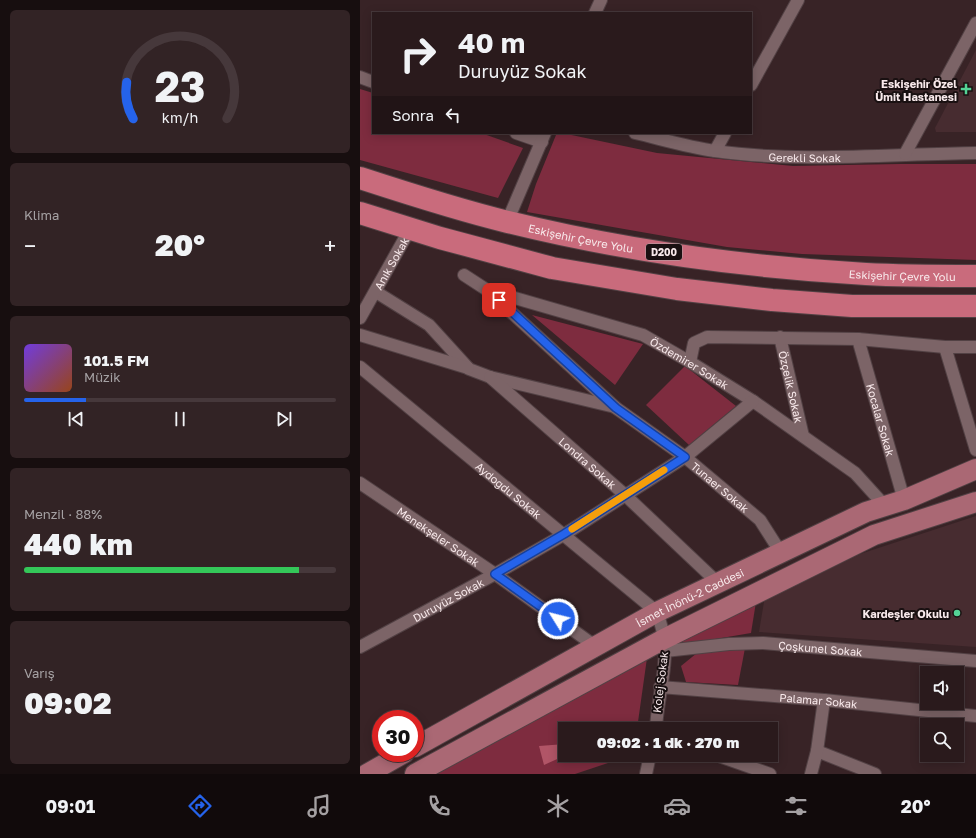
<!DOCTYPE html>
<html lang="tr">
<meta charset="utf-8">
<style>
:root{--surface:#2a1a1c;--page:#322325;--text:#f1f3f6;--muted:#a5a1a3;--line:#46383b;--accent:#2563eb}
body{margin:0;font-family:"Golos Text",sans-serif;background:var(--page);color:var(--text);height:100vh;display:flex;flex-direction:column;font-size:15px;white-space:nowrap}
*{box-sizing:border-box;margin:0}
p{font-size:13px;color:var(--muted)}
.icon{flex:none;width:22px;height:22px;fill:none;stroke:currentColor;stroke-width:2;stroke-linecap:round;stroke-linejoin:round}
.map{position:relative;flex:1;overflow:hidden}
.panel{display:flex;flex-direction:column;gap:10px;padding:10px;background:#170e0f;width:360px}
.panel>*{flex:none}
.guide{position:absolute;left:12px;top:12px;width:380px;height:122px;border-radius:0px;box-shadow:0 2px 10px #0003,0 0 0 1px var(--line);background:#2a1a1c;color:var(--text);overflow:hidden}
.controls{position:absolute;left:560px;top:666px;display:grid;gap:8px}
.controls a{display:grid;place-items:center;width:44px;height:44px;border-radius:0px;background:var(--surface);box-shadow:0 2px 10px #0003,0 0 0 1px var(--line);font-size:20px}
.speed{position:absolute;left:12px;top:710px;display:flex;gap:8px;font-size:20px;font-weight:700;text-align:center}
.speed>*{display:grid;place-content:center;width:52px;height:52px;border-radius:50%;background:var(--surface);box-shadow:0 2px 10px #0003,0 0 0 1px var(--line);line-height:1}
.speed .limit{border:6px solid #d22;background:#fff;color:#111}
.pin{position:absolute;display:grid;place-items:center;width:34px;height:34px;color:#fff;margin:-17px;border-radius:8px;box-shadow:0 2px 6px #0006}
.me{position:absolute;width:44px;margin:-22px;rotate:306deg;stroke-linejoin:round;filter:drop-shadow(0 0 3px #0008)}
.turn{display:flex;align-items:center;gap:14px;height:84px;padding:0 20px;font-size:18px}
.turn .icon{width:52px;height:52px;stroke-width:2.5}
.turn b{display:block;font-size:28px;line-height:34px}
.then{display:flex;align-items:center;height:38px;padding:0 20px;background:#0003;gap:8px;font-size:15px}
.big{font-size:30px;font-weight:800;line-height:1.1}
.panel .tile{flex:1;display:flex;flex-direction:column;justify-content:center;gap:6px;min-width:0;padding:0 14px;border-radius:6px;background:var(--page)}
.panel .dial{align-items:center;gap:0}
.dial svg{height:104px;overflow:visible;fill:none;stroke:var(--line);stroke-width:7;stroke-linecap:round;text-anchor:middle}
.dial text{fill:var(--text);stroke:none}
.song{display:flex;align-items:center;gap:12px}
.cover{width:48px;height:48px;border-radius:6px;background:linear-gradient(135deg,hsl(260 70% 55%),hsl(20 70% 35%))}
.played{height:4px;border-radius:2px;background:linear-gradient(90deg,var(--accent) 20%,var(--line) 20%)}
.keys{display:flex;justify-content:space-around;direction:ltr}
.heat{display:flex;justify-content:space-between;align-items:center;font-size:22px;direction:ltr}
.charge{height:6px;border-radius:3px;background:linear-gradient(90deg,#34c759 88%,var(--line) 0)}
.trip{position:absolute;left:198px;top:722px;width:220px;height:40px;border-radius:0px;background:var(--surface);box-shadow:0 2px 10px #0003,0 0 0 1px var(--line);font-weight:800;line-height:40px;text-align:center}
.menu{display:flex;height:64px;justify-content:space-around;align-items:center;background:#110a0b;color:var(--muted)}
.menu .icon{width:28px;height:28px}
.menu .selected{color:var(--accent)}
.menu b{font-size:18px;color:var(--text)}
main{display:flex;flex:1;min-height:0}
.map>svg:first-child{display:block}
.built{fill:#472c30}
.green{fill:#7e2c3f}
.water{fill:#b15567}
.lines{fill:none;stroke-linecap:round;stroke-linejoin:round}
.street-casing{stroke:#524144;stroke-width:14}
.primary-casing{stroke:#524144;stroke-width:22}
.highway-casing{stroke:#524144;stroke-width:24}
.street{stroke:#7c6467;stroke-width:12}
.primary{stroke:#aa6874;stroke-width:20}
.highway{stroke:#c96b7c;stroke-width:22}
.route-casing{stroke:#184099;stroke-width:10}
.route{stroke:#2563eb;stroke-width:7}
.slow{stroke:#f59e0b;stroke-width:7}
.poi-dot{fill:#54d396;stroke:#191011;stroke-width:1.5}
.labels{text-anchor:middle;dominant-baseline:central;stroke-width:4;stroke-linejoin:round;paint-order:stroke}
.shield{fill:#191011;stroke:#b5a8aa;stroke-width:1}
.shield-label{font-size:10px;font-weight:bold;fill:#f8e9eb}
.poi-label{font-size:11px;font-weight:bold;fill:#f8e9eb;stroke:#191011;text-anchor:end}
.street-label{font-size:11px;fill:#f8e9eb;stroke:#191011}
</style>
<main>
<section class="panel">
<div class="tile dial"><svg viewBox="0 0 100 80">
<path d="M14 69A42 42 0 1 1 86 69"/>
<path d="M14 69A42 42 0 0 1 9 41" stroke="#2563eb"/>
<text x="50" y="56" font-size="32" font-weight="700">23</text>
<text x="50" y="72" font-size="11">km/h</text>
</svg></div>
<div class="tile"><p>Klima</p>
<div class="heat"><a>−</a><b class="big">20°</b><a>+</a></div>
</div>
<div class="tile">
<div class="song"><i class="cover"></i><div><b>101.5 FM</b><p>Müzik</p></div></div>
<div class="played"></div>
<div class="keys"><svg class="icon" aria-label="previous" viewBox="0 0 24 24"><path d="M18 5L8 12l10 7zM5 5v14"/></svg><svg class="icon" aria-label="pause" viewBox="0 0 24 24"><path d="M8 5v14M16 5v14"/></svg><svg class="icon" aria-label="next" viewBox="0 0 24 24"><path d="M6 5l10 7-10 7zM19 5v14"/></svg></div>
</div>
<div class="tile"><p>Menzil · 88%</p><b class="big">440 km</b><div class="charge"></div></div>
<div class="tile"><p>Varış</p><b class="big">09:02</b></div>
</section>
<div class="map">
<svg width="616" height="774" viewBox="0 0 616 774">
<rect width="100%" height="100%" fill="#382326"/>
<g class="built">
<polygon points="616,50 616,132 576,132 575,128"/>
<polygon points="616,516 616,647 399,632 405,596 494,556"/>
</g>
<g class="green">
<polygon points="0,89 13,93 13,133 121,133 163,148 138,198 0,160"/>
<polygon points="202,133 297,153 433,166 540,164 616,164 616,260 442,254 367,247 167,212 176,184 196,135"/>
<polygon points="172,315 283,344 255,385"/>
<polygon points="325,366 376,406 329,445 286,405"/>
<polygon points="396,602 391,633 326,644 320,642"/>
<polygon points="385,648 378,685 326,682 321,666 337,653"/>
<polygon points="287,658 277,729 205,729 205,755 272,755 215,774 73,774"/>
</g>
<g class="water">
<polygon points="205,744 206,755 184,765 179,746"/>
<path d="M212,755H244L242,759C229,762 223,763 212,755Z"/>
</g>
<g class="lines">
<g class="street-casing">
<g id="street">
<polyline points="235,13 241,0"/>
<polyline points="0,77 13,82"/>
<polyline points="391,85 438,0"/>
<polyline points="156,133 182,142"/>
<path id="s1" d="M275,133C301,139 328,147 355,151C438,163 532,154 616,153"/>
<polyline points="355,151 365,133"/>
<polyline points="545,154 616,23"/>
<polyline points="147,222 185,133"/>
<path id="s2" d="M104,275L127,290L283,335L330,362L393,401L495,473L525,506"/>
<polyline points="16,292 69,325 109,369 130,377 255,407"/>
<path id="s3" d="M129,292L256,408L325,457L400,520L421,553"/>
<path id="s4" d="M0,318L50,229"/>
<polyline points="0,335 108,368"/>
<path id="s5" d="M420,337L443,436"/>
<path id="s6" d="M498,339L544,500"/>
<polyline points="585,347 616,450"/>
<polyline points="330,362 334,343 347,337 498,339 585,347 616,347"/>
<path id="s7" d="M0,367L297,612C300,621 303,630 304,639C308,666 297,701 296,729"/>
<path id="s8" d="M130,377L264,494L358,583"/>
<path id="s9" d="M0,483L135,574L235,646"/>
<path id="s10" d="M0,647L135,574L205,534L325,457L393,401"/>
<path id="s11" d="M305,651L369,644L403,643L616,661"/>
<path id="s12" d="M300,687L464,700L616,716"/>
<polyline points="457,751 515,774"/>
<polyline points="356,755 410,774"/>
<polyline points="286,774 290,755"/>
<polyline points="451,774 457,751 464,700"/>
</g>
</g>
<g class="primary-casing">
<g id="primary">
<path id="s13" d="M55,747L297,612L506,512L544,500L616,469"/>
<polyline points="7,774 44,753"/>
<polyline points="55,774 304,639 514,535 616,502"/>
</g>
</g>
<g class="highway-casing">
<g id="highway">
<path id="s14" d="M0,178C49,194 98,210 148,222C265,251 386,267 506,274C542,276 579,276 616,276"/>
<polyline points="0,213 80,238 192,268 317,289 412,300 492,306 616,306"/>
</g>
</g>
<use href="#street" class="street"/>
<use href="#primary" class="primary"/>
<use href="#highway" class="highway"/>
</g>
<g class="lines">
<g class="route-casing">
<polyline id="route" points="139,300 256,408 325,457 204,534 135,574 198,619"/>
</g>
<use href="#route" class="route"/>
<polyline class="slow" points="212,529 304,470"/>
</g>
<g class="poi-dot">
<path d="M604 83h4v4h4v4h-4v4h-4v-4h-4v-4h4z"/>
<circle cx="597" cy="613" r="4"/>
</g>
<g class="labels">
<rect class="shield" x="286" y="244" width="36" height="16" rx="3"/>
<g class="shield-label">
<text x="304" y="252">D200</text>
</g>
<g class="poi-label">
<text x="597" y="83">Eskişehir Özel<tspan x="597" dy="13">Ümit Hastanesi</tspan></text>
<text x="589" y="613">Kardeşler Okulu</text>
</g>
<g class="street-label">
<text stroke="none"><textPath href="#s1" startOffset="172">Gerekli Sokak</textPath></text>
<text stroke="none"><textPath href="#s14" startOffset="229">Eskişehir Çevre Yolu</textPath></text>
<text stroke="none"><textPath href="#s4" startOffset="63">Anık Sokak</textPath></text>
<text stroke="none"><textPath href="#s14" startOffset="553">Eskişehir Çevre Yolu</textPath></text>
<text stroke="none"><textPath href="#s2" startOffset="244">Özdemirer Sokak</textPath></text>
<text stroke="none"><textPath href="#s5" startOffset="51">Özçelik Sokak</textPath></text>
<text stroke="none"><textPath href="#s6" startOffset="84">Kocalar Sokak</textPath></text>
<text stroke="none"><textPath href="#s8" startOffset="130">Londra Sokak</textPath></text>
<text stroke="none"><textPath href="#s3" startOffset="303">Tunaer Sokak</textPath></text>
<text stroke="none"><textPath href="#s7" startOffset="193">Aydoğdu Sokak</textPath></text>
<text stroke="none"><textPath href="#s9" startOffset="95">Menekşeler Sokak</textPath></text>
<text stroke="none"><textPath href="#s13" startOffset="313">İsmet İnönü-2 Caddesi</textPath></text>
<text stroke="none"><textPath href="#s10" startOffset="100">Duruyüz Sokak</textPath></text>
<text stroke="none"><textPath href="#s11" startOffset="156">Çoşkunel Sokak</textPath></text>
<text transform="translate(300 682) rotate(-83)">Kolej Sokak</text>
<text stroke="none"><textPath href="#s12" startOffset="159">Palamar Sokak</textPath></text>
</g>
</g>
</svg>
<div class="controls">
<a><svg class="icon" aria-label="sound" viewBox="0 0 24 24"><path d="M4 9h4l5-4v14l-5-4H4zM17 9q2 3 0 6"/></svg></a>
<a><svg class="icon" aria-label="search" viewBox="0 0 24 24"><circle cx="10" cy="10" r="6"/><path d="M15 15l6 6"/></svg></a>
</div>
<div class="speed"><div class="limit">30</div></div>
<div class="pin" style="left:139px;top:300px;background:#d93025"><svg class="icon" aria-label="arrive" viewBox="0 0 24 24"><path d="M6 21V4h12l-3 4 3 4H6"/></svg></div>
<svg class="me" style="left:198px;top:619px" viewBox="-20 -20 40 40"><circle r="17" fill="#2563eb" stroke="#fff" stroke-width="3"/><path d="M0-11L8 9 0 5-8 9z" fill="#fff"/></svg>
<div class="trip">09:02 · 1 dk · 270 m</div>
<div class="guide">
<div class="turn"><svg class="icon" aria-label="right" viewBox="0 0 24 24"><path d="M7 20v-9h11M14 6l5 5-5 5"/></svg><div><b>40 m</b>Duruyüz Sokak</div></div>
<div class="then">Sonra<svg class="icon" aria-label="left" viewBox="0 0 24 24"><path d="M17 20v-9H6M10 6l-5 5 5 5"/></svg></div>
</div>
</div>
</main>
<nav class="menu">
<b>09:01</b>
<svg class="icon selected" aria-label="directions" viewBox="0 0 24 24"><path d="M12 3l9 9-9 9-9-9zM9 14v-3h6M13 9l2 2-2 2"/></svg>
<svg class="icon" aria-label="music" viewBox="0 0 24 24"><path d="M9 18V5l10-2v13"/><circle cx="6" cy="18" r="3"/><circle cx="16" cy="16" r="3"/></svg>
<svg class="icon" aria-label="phone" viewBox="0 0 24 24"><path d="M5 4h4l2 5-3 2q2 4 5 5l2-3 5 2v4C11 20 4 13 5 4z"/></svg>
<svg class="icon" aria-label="climate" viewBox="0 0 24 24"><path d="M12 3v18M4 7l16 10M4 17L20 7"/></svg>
<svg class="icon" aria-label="car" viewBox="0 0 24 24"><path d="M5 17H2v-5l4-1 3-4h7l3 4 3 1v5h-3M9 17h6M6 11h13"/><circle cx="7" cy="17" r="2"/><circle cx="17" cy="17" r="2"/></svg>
<svg class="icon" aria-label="filters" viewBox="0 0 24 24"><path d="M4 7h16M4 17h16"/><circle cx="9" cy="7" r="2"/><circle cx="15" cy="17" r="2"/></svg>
<b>20°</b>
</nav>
